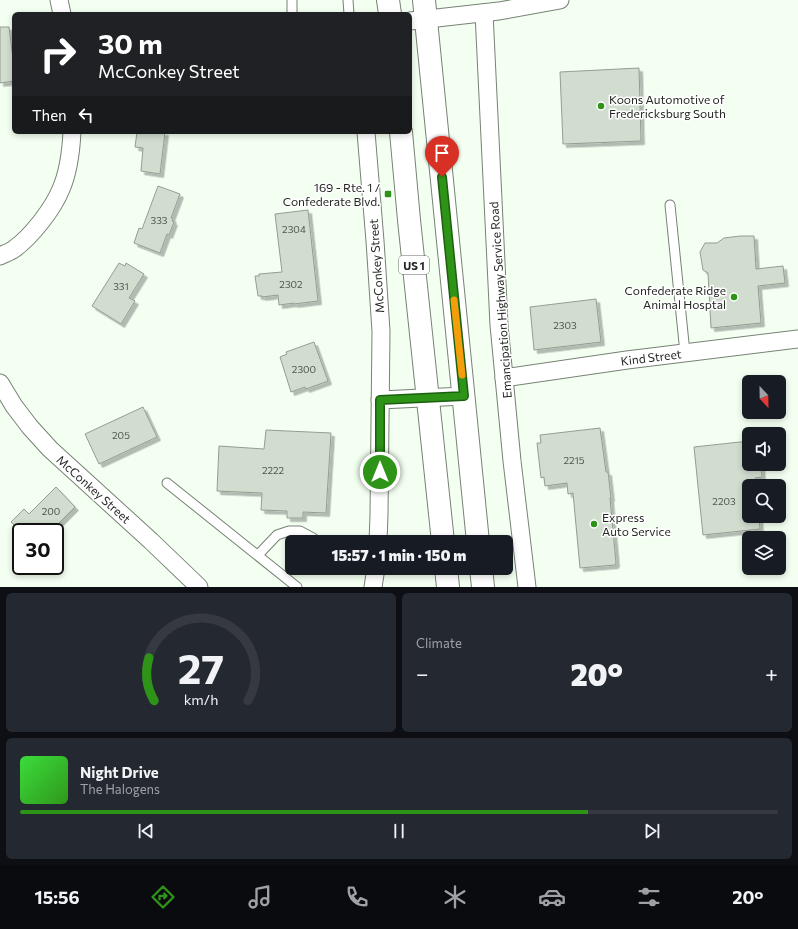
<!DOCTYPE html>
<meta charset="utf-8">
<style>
:root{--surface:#171b24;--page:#242831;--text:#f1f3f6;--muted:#9ea1a6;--line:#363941;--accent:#2d9418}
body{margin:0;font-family:Commissioner,sans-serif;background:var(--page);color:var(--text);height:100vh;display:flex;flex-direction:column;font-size:15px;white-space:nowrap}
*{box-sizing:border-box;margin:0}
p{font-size:13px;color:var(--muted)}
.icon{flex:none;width:22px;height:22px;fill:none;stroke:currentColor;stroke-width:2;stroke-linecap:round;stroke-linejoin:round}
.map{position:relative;height:587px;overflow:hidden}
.drawer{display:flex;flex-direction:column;gap:6px;padding:6px;background:#0d0f14;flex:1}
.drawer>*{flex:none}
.guide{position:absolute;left:12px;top:12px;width:400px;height:122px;border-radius:6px;box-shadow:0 2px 6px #0003;background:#202124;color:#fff;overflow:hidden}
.needle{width:26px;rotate:158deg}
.tools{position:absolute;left:742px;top:375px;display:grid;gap:8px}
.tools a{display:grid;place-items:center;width:44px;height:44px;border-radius:6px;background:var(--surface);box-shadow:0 2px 6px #0003;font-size:20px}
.speed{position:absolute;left:12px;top:523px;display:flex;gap:8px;font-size:20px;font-weight:700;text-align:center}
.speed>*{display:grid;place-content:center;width:52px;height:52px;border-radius:50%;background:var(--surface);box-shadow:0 2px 6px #0003;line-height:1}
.speed .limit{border:2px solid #111;border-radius:6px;background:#fff;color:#111}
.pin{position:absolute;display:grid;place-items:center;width:34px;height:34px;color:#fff;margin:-41px -17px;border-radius:50% 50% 50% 0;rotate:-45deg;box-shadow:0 0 4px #0007}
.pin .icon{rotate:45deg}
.me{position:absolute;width:44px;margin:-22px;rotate:0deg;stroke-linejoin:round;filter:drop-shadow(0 0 3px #0008)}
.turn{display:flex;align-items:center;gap:14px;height:84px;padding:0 20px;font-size:18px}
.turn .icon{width:52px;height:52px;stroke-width:2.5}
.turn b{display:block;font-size:28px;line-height:34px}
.then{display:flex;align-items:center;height:38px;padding:0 20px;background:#0003;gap:8px;font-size:15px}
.big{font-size:30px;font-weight:800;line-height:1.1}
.drawer .widget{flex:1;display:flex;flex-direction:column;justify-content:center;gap:6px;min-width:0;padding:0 14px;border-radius:6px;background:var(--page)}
.drawer .dial{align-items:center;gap:0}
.dial svg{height:104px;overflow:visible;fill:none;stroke:var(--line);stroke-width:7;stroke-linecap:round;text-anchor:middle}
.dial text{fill:var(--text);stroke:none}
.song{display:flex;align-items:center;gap:12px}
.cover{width:48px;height:48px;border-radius:6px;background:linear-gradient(135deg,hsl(120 70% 55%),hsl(110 70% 35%))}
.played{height:4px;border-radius:2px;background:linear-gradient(90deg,var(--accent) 75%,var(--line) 75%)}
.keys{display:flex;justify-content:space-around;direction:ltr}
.heat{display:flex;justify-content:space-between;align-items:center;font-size:22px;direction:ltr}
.drawer .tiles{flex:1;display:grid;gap:6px;grid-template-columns:1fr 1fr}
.widget:last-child{grid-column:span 2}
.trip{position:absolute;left:285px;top:535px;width:228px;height:40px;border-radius:6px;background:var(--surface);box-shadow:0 2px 6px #0003;font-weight:800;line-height:40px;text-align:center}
.dock{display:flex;height:64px;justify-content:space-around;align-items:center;background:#090b0e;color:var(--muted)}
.dock .icon{width:28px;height:28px}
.dock .active{color:var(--accent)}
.dock b{font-size:18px;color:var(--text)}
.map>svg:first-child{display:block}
.building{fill:#d1ddcf;stroke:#939e91;filter:url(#shadow)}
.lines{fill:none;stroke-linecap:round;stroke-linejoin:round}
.lane-casing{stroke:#778275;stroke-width:11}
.street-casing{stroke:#778275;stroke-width:19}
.primary-casing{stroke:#778275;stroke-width:24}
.lane{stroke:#fff;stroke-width:9}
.street{stroke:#fff;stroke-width:17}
.primary{stroke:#fff;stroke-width:22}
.route-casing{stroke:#1d6010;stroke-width:10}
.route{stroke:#2d9418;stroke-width:7}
.slow{stroke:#f59e0b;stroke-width:7}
.poi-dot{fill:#2d9418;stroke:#fff;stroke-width:1.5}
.labels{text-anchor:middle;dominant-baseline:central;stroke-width:3;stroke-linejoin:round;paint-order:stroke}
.number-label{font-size:10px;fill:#4f554e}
.shield{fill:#fff;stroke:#666865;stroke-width:1}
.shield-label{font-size:11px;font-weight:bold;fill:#242823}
.poi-label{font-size:12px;fill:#242823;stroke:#fff;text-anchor:start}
.street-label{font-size:12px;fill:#242823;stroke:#fff}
</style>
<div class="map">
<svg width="798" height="587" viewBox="0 0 798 587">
<defs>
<filter id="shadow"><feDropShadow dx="3.5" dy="3.5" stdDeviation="0" flood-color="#0004"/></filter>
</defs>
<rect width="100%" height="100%" fill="#f3fff1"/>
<g class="building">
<polygon points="0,27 9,27 14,67 14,81 0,83"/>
<polygon points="639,68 641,141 563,144 560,72"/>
<polygon points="137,132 165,132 160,174 141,171 143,148 135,147"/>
<polygon points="158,186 180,194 171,218 173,219 172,221 174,222 169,235 167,234 160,253 134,243 139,228 142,229"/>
<polygon points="308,210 318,301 294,304 294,303 279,305 278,295 262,297 262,296 258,296 255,276 259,276 259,274 282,272 275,214"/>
<polygon points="740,236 754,236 756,269 783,266 785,283 758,286 761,323 711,328 708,273 703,270 700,252 705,243 717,243 724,238"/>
<polygon points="119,263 125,266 126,263 144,274 129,298 135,301 121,324 92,306"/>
<polygon points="596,299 601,342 534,350 530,307"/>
<polygon points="314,342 328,381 306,389 305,387 291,392 280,357 287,354 286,352"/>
<polygon points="143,407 157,437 99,464 85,434"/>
<polygon points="600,428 606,472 608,472 611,498 610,498 616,563 615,565 580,568 573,493 568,494 567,483 545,486 544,477 541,478 537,443 541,443 540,435"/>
<polygon points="266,430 331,433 326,513 303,512 303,518 287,518 287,511 261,510 262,493 217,491 219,446 264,449"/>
<polygon points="749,441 749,464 761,464 762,477 755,478 756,486 749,486 749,516 759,516 760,529 703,535 694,447"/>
<polygon points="56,487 75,507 50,532 21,532 11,522 24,509 29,514"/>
</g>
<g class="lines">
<g class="lane-casing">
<g id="lane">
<polyline points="292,0 292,14"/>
<polyline points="348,0 349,14"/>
<polyline points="670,205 685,353"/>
<polyline points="167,483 297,587"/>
<polyline points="258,555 277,535 289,531 300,531 313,538 317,542"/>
</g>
</g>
<g class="street-casing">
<g id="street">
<polyline points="59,0 62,14"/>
<polyline points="484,13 499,325 512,461 527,587"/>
<polyline points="410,21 499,11 560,0"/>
<polyline points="366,132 375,241 381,331 379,515 378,542"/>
<path d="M0,256C4,254 10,252 14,249C31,237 53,209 61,189C69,171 71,151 72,132"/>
<polyline points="504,378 627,360 798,339"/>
<polyline points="0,383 14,406 30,427 50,449 151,541 199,587"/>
<polyline points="380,400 464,396"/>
<polyline points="373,587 376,568"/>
</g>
</g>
<g class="primary-casing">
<g id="primary">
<polyline points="388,0 390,14"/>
<polyline points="424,0 478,542"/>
<polyline points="401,132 409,220 443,542"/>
<polyline points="446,568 448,587"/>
<polyline points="481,568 483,587"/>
</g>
</g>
<use href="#lane" class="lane"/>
<use href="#street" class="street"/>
<use href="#primary" class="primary"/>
</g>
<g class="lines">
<g class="route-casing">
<polyline id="route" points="380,472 380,400 464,396 442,177"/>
</g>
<use href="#route" class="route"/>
<polyline class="slow" points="454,300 462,375"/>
</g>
<g class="poi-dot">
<circle cx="601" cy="106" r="4"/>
<rect x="384" y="190" width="8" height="8" rx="2"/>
<circle cx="734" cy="297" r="4"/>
<circle cx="594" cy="524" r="4"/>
</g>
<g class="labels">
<g class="number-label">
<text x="159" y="220">333</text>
<text x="294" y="229">2304</text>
<text x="291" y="284">2302</text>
<text x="121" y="286">331</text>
<text x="565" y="325">2303</text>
<text x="304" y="369">2300</text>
<text x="121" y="435">205</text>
<text x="574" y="460">2215</text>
<text x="273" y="470">2222</text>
<text x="724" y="501">2203</text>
<text x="51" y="511">200</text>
</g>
<rect class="shield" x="399" y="256" width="30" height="18" rx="3"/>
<g class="shield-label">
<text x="414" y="265">US 1</text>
</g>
<g class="poi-label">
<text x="609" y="99">Koons Automotive of<tspan x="609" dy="14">Fredericksburg South</tspan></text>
<text x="380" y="187" text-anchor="end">169 - Rte. 1 /<tspan x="380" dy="14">Confederate Blvd.</tspan></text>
<text x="726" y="290" text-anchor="end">Confederate Ridge<tspan x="726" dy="14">Animal Hosptal</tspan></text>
<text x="602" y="517">Express<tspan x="602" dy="14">Auto Service</tspan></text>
</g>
<g class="street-label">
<text transform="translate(376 266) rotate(-94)">McConkey Street</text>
<text transform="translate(500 300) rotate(-94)">Emancipation Highway Service Road</text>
<text transform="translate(651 357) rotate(-7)">Kind Street</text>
<text transform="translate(94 489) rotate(42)">McConkey Street</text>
</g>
</g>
</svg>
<div class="tools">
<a><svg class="needle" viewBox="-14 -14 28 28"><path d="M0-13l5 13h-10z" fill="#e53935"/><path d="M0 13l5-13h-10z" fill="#9ea1a6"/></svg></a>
<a><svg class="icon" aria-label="sound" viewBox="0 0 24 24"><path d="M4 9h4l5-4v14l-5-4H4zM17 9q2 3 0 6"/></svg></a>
<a><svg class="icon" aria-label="search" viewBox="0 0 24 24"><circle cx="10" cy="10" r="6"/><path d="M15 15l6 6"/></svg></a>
<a><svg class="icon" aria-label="layers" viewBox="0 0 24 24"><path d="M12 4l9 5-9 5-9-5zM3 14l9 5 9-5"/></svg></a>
</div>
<div class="speed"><div class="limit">30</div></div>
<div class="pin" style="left:442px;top:177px;background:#d93025"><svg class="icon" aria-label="arrive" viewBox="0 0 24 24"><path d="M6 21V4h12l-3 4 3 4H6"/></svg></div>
<svg class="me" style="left:380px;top:472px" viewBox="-20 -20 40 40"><circle r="17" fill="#2d9418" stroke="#fff" stroke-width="3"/><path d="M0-11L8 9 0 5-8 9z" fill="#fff"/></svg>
<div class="trip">15:57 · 1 min · 150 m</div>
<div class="guide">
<div class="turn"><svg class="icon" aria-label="right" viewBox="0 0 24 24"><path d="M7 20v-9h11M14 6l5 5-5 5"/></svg><div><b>30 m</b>McConkey Street</div></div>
<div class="then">Then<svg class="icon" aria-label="left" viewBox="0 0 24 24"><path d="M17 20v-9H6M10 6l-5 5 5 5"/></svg></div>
</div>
</div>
<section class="drawer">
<div class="tiles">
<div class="widget dial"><svg viewBox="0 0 100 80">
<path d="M14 69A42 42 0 1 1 86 69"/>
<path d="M14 69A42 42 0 0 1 10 36" stroke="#2d9418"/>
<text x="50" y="56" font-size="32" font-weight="700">27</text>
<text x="50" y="72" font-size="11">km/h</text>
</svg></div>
<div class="widget"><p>Climate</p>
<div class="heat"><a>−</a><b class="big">20°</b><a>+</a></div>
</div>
<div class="widget">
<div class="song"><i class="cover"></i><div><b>Night Drive</b><p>The Halogens</p></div></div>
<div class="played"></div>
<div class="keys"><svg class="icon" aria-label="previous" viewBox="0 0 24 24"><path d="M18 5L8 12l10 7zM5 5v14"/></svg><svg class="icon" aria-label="pause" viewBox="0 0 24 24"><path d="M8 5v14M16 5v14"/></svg><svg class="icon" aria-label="next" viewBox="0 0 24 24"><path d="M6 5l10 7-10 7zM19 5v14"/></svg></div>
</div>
</div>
</section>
<nav class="dock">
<b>15:56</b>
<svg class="icon active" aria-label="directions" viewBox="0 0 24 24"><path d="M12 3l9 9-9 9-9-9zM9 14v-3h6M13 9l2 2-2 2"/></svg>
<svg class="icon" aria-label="music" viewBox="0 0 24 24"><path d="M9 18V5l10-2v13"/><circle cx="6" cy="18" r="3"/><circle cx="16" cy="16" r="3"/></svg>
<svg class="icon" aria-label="phone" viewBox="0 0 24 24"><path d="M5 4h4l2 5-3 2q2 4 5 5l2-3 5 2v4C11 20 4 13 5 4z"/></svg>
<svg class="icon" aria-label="climate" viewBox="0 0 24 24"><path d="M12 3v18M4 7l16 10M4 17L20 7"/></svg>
<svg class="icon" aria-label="car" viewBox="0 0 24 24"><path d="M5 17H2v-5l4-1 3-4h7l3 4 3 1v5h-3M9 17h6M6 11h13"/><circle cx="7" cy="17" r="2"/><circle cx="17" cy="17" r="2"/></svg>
<svg class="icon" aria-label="filters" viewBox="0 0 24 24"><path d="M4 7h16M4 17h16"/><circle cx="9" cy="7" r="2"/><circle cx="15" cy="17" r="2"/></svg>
<b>20°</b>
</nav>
